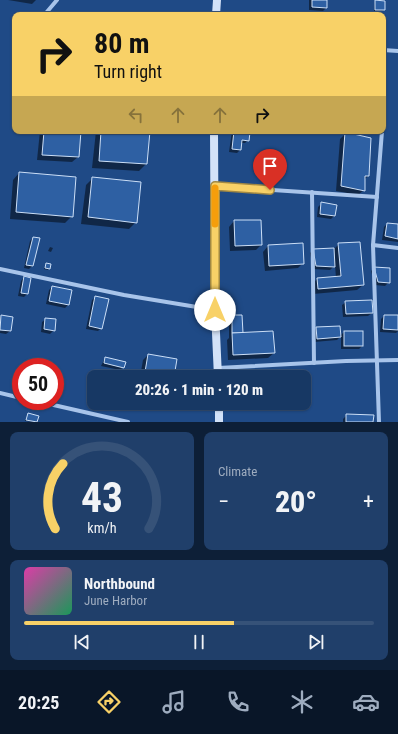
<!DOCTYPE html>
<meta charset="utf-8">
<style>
:root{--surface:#173864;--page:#203f6a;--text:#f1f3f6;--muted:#9eacbf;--line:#365278;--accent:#f8d167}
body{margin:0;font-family:"Roboto Condensed",sans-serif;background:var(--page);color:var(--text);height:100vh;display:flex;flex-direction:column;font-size:15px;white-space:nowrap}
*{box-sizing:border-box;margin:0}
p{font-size:13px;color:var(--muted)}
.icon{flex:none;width:22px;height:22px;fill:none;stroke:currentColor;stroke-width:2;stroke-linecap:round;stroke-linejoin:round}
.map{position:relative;height:422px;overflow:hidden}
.drawer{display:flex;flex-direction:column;gap:10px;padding:10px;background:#0d1f37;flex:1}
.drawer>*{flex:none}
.guide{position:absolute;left:12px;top:12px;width:374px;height:122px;border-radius:8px;box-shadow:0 1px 3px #0004,0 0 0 1px var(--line);background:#f8d167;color:#111;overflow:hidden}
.speed{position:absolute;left:12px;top:358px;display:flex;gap:8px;font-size:20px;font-weight:700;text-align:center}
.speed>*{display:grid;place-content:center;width:52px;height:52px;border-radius:50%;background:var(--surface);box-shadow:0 1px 3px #0004,0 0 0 1px var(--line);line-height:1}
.speed .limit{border:6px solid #d22;background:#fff;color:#111}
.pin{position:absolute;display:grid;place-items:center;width:34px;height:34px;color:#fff;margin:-41px -17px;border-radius:50% 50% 50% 0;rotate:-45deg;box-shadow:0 0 4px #0007}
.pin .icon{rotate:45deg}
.me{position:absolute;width:44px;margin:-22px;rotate:0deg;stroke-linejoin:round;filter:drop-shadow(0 0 3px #0008)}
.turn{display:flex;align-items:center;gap:14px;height:84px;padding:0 16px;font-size:18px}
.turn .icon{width:52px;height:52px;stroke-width:2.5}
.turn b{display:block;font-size:28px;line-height:34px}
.lanes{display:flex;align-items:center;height:38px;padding:0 16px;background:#0003;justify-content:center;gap:20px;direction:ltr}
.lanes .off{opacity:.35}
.big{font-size:30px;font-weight:800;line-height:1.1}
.drawer .tile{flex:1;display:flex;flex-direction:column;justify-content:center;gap:6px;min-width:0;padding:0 14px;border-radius:8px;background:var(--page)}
.drawer .dial{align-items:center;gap:0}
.dial svg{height:104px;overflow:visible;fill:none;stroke:var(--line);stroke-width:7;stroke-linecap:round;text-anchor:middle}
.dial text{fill:var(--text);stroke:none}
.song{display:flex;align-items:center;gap:12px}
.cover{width:48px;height:48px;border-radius:6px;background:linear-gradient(135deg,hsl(320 70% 55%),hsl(150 70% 35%))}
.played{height:4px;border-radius:2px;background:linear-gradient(90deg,var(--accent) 60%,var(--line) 60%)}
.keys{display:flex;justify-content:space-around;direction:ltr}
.heat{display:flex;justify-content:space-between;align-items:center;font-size:22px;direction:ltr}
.drawer .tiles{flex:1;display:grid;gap:10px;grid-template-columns:1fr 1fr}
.tile:last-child{grid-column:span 2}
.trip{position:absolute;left:87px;top:370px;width:224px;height:40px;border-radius:8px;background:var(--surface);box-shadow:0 1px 3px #0004,0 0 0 1px var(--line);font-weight:800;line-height:40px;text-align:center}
.tab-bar{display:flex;height:64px;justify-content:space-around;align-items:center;background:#091628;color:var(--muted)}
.tab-bar .icon{width:28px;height:28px}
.tab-bar .active{color:var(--accent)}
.tab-bar b{font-size:18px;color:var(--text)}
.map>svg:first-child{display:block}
.shadow{fill:#0007}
.building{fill:#2e60a3;stroke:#ccdff7}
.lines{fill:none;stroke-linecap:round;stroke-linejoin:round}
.minor{stroke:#a8c4ea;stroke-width:4}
.secondary{stroke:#d3e2f8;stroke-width:8}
.route-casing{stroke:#a18843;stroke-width:10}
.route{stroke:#f8d167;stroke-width:7}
.slow{stroke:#f59e0b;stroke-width:7}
</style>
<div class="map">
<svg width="398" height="422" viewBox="0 0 398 422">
<rect width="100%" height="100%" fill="#1f4a86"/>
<g class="shadow">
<polygon points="8,0 36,0 32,4"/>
<polygon points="309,0 326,0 326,8 323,11 309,10"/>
<polygon points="375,1 384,10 382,11 374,11"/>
<polygon points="15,58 15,65 12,62"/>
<polygon points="40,131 80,131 78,157 72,162 37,160"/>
<polygon points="96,131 149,131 146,164 139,171 92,168"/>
<polygon points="232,131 242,131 248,140 245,143 241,143 240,150 237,153 229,152"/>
<polygon points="346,133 368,176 364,180 364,190 358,195 336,191 340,139"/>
<polygon points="19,173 72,216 65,223 10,219 13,180"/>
<polygon points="93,178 136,222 129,229 81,224 86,185"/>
<polygon points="322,203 336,205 334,216 331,219 317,217 318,207"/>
<polygon points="234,221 261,245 256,250 230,251 229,227"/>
<polygon points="387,224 398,225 398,242 382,240 384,227"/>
<polygon points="33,238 32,266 29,269 24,268 30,241"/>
<polygon points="339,244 363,285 357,290 313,294 312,284 317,279 336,278 335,265 330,270 313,269 310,253 313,250 333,250"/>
<polygon points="268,246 303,263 298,268 265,271 263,252"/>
<polygon points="50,247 53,248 51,252 48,251"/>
<polygon points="46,264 50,265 48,270 44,269"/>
<polygon points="374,268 389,282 385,286 375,285 371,271"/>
<polygon points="24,277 27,294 24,297 18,296 21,281"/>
<polygon points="52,287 68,305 65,308 46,304 49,290"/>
<polygon points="96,297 101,328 98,331 86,329 92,300"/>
<polygon points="346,302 372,313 368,316 343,317 342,305"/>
<polygon points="1,316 12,318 10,331 6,334 0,333"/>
<polygon points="233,316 242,334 274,353 268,358 228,360 227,340 229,338 229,320"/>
<polygon points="384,316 398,316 398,331 396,333 380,332 381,319"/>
<polygon points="46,319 54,330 50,334 41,332 42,322"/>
<polygon points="317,328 340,336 344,332 362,346 359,349 341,349 341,336 337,340 314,342 314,331"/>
<polygon points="148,355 173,376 140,377 143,360"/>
<polygon points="105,358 123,367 120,370 101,366"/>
<polygon points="28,414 37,416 36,422 25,421"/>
<polygon points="347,415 372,422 343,422 343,419"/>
</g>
<g class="building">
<polygon points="312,0 327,0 327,8 312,7"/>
<polygon points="375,0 385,1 385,10 375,10"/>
<polygon points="44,131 81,131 79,157 42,155"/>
<polygon points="101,131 150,131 147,164 99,161"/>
<polygon points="234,131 250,132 249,141 242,140 241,150 232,149"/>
<polygon points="345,132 371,138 369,176 365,176 365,191 341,186"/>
<polygon points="19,172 76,177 73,217 16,212"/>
<polygon points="92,177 141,182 137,223 88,217"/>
<polygon points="321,202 337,205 335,216 320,214"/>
<polygon points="234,220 261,220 262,245 235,246"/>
<polygon points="387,223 398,224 398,239 385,236"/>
<polygon points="33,237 40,238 33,266 26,265"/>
<polygon points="360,242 364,285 318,289 317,278 341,276 338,243"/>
<polygon points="303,243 304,264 269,266 268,245"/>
<polygon points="334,248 335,267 316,266 313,249"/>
<polygon points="46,263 51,264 50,269 45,268"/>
<polygon points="374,267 390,268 390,283 378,282"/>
<polygon points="24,276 31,278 28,294 21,293"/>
<polygon points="52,286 72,290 69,305 49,301"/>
<polygon points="95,296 109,299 102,329 89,326"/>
<polygon points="372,300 373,313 346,314 345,301"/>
<polygon points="1,315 13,317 11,331 0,330"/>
<polygon points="232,315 242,315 243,333 232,333"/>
<polygon points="384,315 398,315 398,330 383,329"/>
<polygon points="45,318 56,319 55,331 44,329"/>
<polygon points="340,326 341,337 317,339 316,327"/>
<polygon points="273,331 275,353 233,355 232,333"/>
<rect x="344" y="331" width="19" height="15"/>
<polygon points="148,354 177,359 174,377 145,372"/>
<polygon points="105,357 126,362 124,368 104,363"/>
<polygon points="28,413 39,416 37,422 26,420"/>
<polygon points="346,414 374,415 373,422 346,422"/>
</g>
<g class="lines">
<g class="minor">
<polyline points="46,13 57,0"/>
<polyline points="383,50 398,51"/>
<polyline points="383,123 385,94"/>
<polyline points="215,186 377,197"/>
<polyline points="312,192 314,363"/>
<polyline points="373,245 398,248"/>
<polyline points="0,269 124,295 215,310"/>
<polyline points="218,368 346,361 398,360"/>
<polyline points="0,393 21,398"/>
<polyline points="36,401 128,422"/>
<polyline points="379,422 373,245 382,131"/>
</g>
<g class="secondary">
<polyline points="216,15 217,0"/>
<polyline points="214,131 215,311 218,377"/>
<polyline points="219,403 219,422"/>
</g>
</g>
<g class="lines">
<g class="route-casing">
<polyline id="route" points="215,310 215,186 270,190"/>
</g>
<use href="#route" class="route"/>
<polyline class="slow" points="215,188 215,224"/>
</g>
</svg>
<div class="speed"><div class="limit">50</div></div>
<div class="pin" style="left:270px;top:190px;background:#d93025"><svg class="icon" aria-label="arrive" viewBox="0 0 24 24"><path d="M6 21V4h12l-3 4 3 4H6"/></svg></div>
<svg class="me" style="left:215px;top:310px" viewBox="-20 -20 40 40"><circle r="19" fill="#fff"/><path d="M0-13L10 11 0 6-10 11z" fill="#f8d167"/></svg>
<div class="trip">20:26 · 1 min · 120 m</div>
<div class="guide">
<div class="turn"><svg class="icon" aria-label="right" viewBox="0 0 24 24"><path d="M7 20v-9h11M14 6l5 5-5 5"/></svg><div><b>80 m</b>Turn right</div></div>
<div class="lanes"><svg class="icon off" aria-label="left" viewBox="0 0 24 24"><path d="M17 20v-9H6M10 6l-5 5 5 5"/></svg><svg class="icon off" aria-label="ahead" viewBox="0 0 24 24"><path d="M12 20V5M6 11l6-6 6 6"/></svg><svg class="icon off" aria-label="ahead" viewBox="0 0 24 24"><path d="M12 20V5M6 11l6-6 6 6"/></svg><svg class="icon" aria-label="right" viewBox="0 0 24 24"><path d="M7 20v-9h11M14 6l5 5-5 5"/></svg></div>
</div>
</div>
<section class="drawer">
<div class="tiles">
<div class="tile dial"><svg viewBox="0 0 100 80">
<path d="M14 69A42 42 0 1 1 86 69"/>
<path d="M14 69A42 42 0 0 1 20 19" stroke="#f8d167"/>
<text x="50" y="56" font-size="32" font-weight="700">43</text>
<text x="50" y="72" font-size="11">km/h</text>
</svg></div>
<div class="tile"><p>Climate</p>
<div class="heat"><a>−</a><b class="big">20°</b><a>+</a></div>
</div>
<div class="tile">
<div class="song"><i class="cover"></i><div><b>Northbound</b><p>June Harbor</p></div></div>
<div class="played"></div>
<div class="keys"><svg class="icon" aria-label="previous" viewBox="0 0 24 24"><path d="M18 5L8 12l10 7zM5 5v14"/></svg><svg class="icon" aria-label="pause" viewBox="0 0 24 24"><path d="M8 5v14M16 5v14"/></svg><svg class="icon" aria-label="next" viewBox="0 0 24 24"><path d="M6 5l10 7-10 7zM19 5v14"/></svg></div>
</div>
</div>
</section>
<nav class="tab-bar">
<b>20:25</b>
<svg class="icon active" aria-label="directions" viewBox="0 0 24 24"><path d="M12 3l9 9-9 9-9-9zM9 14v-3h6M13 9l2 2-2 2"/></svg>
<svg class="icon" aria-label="music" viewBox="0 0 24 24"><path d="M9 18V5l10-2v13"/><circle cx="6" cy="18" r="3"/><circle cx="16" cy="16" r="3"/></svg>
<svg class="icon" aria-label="phone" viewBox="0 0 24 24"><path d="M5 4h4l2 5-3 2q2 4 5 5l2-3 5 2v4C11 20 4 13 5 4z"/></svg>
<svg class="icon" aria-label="climate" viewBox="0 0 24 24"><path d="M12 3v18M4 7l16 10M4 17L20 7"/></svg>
<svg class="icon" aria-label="car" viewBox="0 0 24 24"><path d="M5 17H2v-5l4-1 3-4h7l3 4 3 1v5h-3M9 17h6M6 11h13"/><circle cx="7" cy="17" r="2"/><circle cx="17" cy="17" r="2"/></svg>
</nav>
